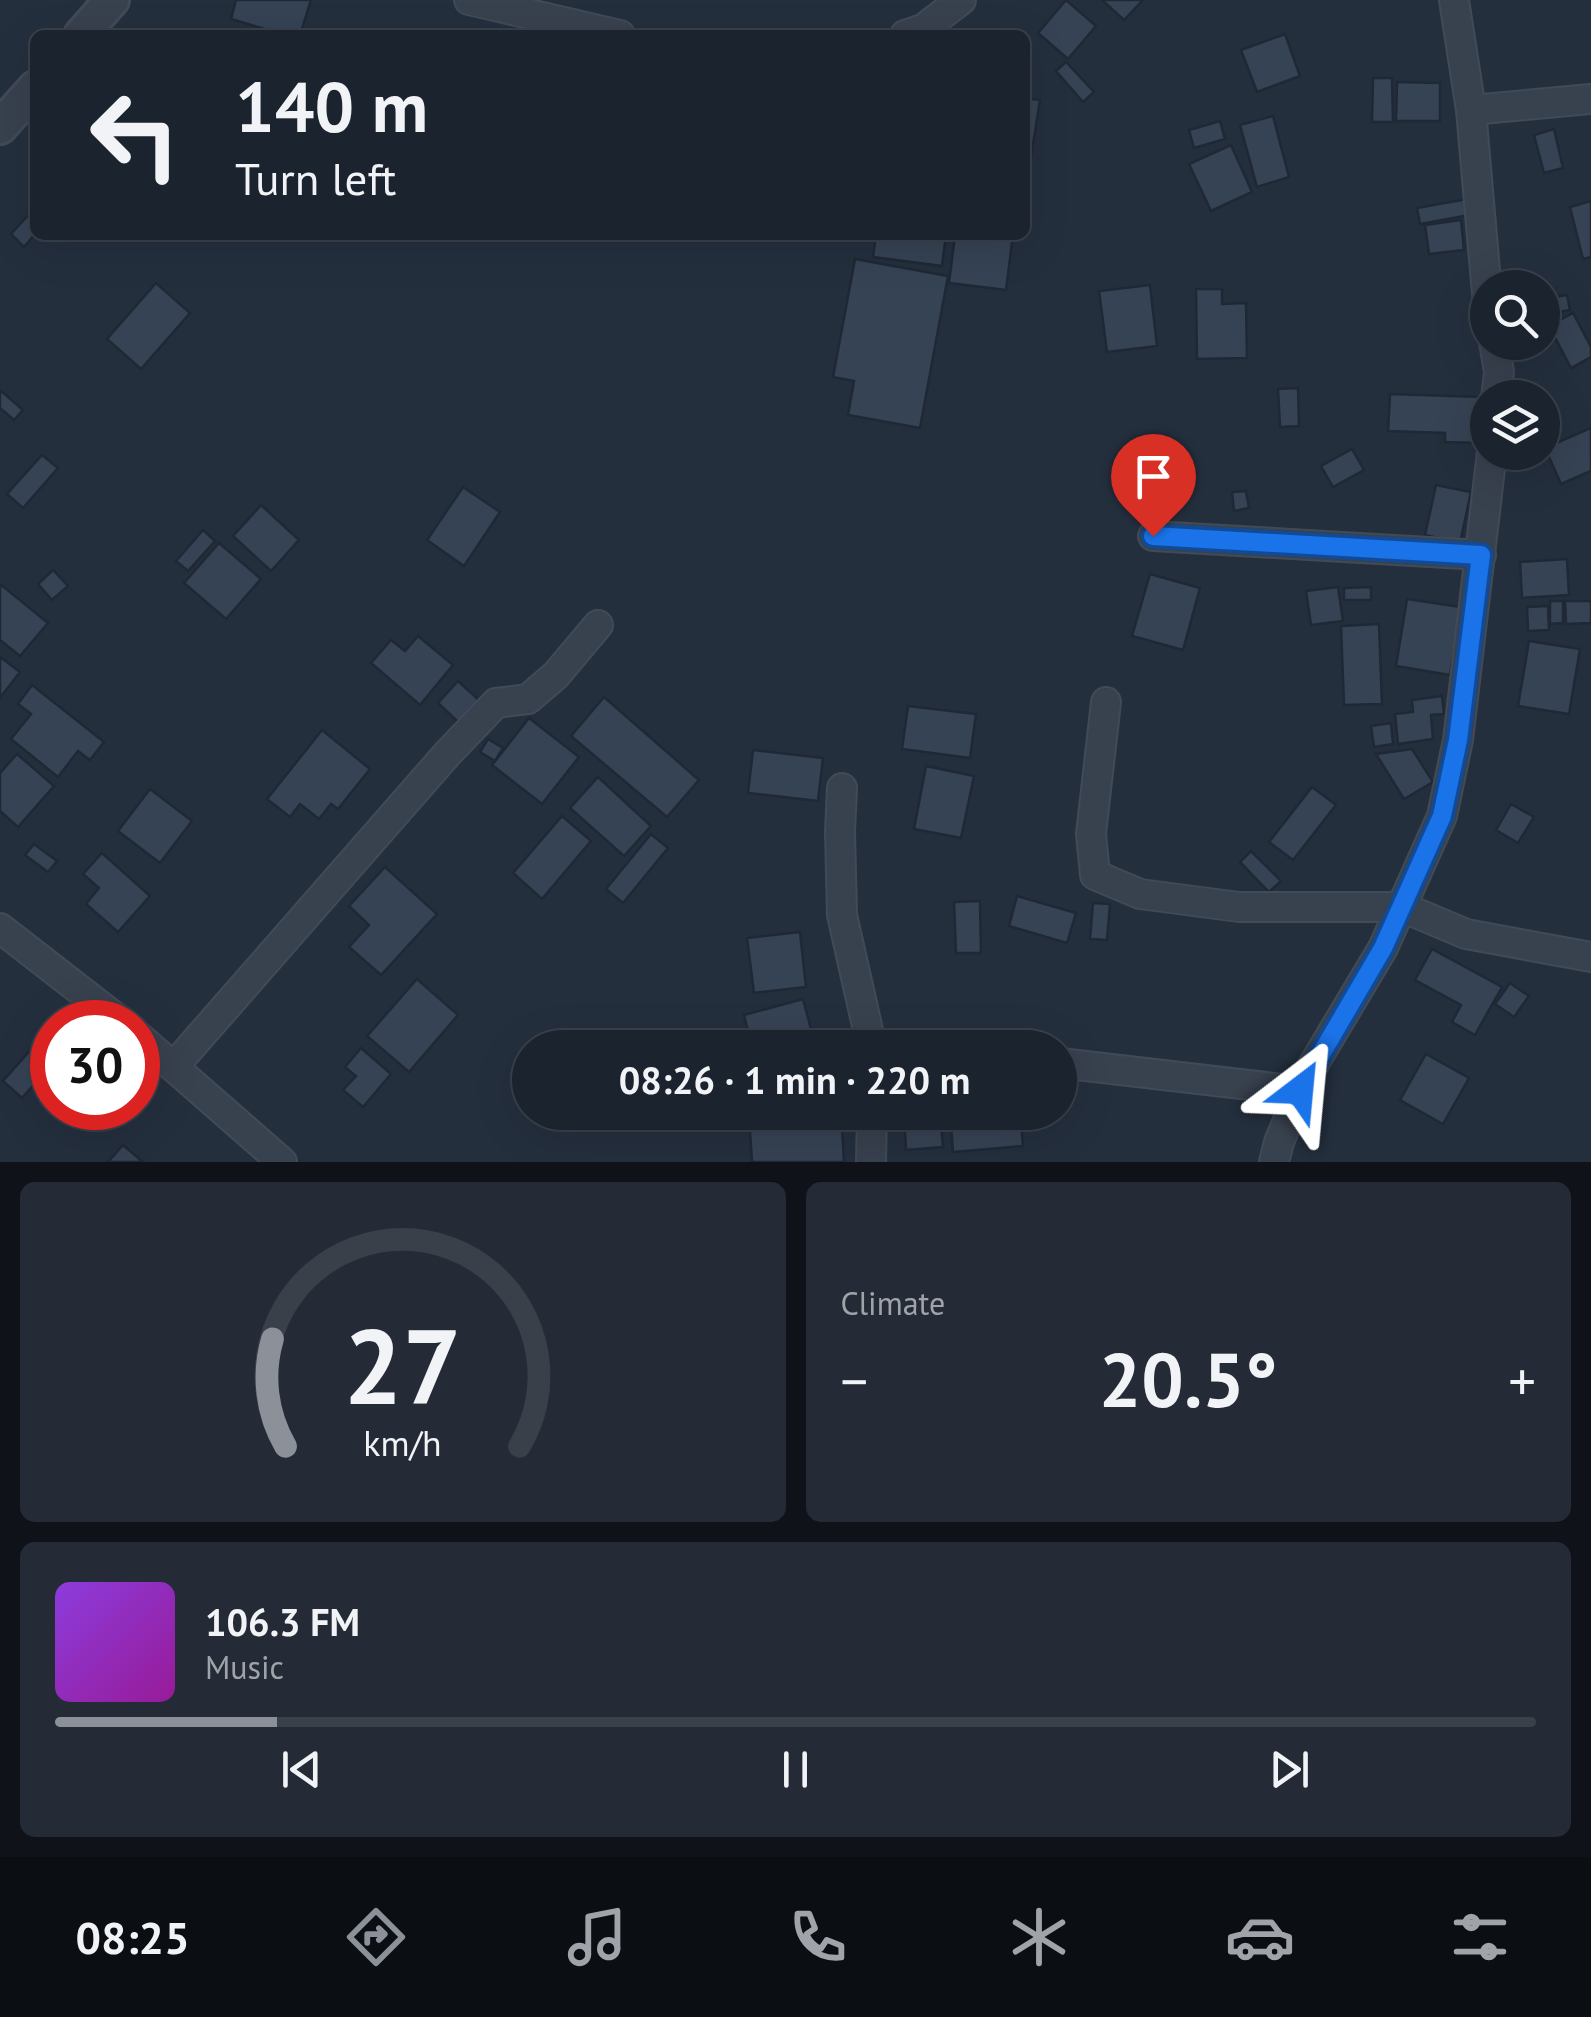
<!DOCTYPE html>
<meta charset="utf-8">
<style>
:root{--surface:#1b232e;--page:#242b36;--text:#f1f3f6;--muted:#a0a4aa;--line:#39404a;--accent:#8c9099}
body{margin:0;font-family:"PT Sans",sans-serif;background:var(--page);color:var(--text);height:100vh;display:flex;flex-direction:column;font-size:38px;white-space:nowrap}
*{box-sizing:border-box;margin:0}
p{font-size:32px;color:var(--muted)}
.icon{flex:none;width:55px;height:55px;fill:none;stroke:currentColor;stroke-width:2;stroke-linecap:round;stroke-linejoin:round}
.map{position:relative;height:1162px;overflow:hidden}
.panel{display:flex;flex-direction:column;gap:20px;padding:20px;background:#0f1319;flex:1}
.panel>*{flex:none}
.hud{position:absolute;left:30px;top:30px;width:1000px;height:210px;border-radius:15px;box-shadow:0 10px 40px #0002,0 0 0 2px var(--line);background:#1b232e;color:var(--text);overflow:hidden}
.controls{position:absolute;left:1470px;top:270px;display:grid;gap:20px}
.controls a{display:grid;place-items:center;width:90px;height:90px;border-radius:50%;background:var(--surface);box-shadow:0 10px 40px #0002,0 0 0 2px var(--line);font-size:50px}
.speed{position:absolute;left:30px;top:1000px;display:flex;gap:20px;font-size:50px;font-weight:700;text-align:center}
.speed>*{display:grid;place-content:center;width:130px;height:130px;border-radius:50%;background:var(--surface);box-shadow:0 10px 40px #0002,0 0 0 2px var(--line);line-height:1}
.speed .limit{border:15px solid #d22;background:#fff;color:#111}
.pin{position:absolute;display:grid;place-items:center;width:85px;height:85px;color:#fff;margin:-102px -42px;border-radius:50% 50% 50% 0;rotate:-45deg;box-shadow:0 0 10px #0007}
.pin .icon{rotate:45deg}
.me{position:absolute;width:110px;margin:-55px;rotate:29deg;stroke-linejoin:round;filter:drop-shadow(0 0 8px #0008)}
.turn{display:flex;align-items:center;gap:35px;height:210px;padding:0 40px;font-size:45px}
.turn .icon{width:130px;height:130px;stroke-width:2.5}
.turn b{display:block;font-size:70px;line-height:85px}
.big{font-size:75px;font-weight:800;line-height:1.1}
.panel .card{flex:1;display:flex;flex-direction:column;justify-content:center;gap:15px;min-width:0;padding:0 35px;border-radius:15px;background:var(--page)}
.panel .dial{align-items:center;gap:0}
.dial svg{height:260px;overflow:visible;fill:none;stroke:var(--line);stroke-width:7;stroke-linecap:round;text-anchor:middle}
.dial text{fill:var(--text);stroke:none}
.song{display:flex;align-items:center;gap:30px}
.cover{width:120px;height:120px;border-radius:15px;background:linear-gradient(135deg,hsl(270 70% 55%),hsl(300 70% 35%))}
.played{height:10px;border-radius:5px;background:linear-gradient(90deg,var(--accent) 15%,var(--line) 15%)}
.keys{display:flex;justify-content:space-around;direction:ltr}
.heat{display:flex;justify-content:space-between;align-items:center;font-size:55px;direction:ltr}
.panel .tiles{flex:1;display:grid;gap:20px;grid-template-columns:1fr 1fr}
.card:last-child{grid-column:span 2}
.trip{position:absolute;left:512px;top:1030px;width:565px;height:100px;border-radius:50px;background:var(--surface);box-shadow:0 10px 40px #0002,0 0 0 2px var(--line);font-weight:800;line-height:100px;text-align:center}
.tab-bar{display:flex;height:160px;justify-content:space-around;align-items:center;background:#0b0e12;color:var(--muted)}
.tab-bar .icon{width:70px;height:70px}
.tab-bar .on{color:var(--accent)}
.tab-bar b{font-size:45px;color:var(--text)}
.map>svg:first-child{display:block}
.building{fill:#364354;stroke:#1f2835;stroke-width:2.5}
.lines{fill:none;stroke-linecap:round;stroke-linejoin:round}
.minor-casing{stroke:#414a57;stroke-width:32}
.tertiary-casing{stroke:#414a57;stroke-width:38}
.minor{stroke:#38414e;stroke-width:28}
.tertiary{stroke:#38414e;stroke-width:32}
.route-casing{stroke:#114b97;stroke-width:25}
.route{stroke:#1a73e8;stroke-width:18}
</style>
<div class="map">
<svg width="1591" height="1162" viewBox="0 0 1591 1162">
<rect width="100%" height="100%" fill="#242f3e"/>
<g class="building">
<polygon points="236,0 311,0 300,35 285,35 231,19"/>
<polygon points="1066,0 1096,26 1068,59 1038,33"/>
<polygon points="1102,0 1143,0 1124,20"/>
<polygon points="1285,34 1300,76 1257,92 1241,50"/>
<polygon points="1066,62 1094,92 1083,102 1056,71"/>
<polygon points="1373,78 1392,78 1393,122 1372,122"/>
<polygon points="1397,82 1440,83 1440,121 1396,121"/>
<polygon points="1025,98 1040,100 1030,164 1025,163"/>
<polygon points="1273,116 1289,177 1257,187 1240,125"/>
<polygon points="1220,121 1225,139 1194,148 1189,130"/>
<polygon points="1554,129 1563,168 1544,173 1534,135"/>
<polygon points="1231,145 1252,192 1211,211 1189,164"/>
<polygon points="1473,198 1475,214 1420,224 1417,208"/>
<polygon points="1591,201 1591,257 1583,259 1570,207"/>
<polygon points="35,208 35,234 24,247 11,234"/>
<polygon points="1461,220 1464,250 1429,254 1425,225"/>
<polygon points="876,235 946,235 942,266 873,257"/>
<polygon points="955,235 1013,235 1006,290 949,283"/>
<polygon points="855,259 948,276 920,428 848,415 854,381 833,377"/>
<polygon points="156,283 190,313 141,369 107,339"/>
<polygon points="1150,285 1157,346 1107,352 1099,291"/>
<polygon points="1196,289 1222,289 1222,304 1246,303 1247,358 1197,359"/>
<polygon points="1567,295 1570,310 1553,313 1550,298"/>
<polygon points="1573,313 1591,347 1591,357 1571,368 1549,326"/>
<polygon points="1298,388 1299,426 1280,427 1278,389"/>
<polygon points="0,390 23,410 14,420 0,408"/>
<polygon points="1390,394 1482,397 1480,443 1445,442 1445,433 1388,431"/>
<polygon points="1591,428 1591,471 1561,484 1545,448"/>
<polygon points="1352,449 1364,470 1333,487 1321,466"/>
<polygon points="42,455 58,468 23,508 7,494"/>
<polygon points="1167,455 1177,508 1144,514 1134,461"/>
<polygon points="1436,485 1471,492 1460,543 1425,535"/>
<polygon points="463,487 500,512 464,566 427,540"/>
<polygon points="1246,491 1249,508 1234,511 1232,492"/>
<polygon points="261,505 299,540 271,571 233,536"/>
<polygon points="203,530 215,541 188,571 176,561"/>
<polygon points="219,543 261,579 226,619 184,583"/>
<polygon points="1567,559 1569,595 1522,598 1520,562"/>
<polygon points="53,570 68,586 52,600 38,584"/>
<polygon points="1150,574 1200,588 1183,650 1132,636"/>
<polygon points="0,584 48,623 20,656 0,640"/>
<polygon points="1338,587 1343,621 1311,625 1306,591"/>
<polygon points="1371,587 1371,600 1344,600 1344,588"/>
<polygon points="1407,599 1461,607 1450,675 1396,666"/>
<polygon points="1550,601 1563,601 1563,623 1550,624"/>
<polygon points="1565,601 1591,601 1591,623 1566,624"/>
<polygon points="1548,606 1549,630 1528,631 1527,607"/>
<polygon points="1379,624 1382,704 1344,705 1341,626"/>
<polygon points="418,636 453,665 420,705 371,663 391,640 405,651"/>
<polygon points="1529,641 1580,649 1569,714 1518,706"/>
<polygon points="0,657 20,672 0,698"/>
<polygon points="458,681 479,700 458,722 438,703"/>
<polygon points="32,685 104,742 90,760 78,751 58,777 11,739 31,714 18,704"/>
<polygon points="1442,696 1444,714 1431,715 1433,739 1398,744 1395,714 1413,712 1412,700"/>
<polygon points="604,697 699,780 667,817 571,736"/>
<polygon points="908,706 976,714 970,758 902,749"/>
<polygon points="529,718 579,757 542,804 492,765"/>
<polygon points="1391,723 1393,744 1374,747 1371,726"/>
<polygon points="322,730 370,769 338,809 331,804 319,819 300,804 290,817 267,799"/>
<polygon points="488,739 503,748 495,761 480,752"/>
<polygon points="1412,749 1433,782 1404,799 1376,754"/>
<polygon points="753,750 823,758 818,801 748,793"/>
<polygon points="17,754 54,786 18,827 0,811 0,773"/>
<polygon points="926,766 974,776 961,838 914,829"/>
<polygon points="598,777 651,826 624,856 570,808"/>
<polygon points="1312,787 1336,805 1293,860 1269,842"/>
<polygon points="150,789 192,821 160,863 118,831"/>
<polygon points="1511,804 1534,817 1518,843 1496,830"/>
<polygon points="562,816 591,841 542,899 513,873"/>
<polygon points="651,834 668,848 623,903 606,889"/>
<polygon points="34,844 57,861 48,872 25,855"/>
<polygon points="1251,851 1281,881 1269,892 1240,862"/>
<polygon points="102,853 150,896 118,932 86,904 99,888 83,874"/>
<polygon points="385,867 437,914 381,975 349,947 369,925 349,906"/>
<polygon points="1017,896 1076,913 1067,943 1009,926"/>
<polygon points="980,901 981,953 956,953 954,902"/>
<polygon points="1093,903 1110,904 1107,940 1090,939"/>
<polygon points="800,932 806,987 754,993 747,938"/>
<polygon points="1432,949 1502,987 1475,1035 1452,1022 1461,1005 1415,980"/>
<polygon points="417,979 458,1015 409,1072 367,1036"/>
<polygon points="1510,983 1529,996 1514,1017 1495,1004"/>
<polygon points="803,999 815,1044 803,1048 752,1048 744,1015"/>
<polygon points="35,1045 52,1064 22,1098 3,1081"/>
<polygon points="361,1048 391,1074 363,1107 343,1090 356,1076 345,1067"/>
<polygon points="1426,1054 1469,1078 1443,1124 1400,1100"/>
<polygon points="904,1112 940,1112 943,1147 906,1150"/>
<polygon points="950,1112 1020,1112 1023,1146 953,1152"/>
<polygon points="842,1126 844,1162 752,1162 750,1131"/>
<polygon points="123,1145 143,1162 108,1162"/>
</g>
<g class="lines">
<g class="minor-casing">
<g id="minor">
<polyline points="469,0 620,35"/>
<polyline points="1454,0 1471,110 1488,305"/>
<polyline points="905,35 923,29 961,0"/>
<polyline points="1471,110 1591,99"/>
<polyline points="1494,342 1499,372 1496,398"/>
<polyline points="1153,536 1481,555"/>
<polyline points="1106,702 1091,834 1095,875 1140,894 1239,907 1402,907 1466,934 1591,957"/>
<polyline points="842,788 840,832 842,915 872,1048"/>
<polyline points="0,928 121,1022"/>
<polyline points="138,1036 282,1162"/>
<polyline points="1060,1063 1300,1091"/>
<polyline points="175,1065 448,753 496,703 528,699 556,675 598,625"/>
<polyline points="871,1162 872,1112"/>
<polyline points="1274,1162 1279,1142 1306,1077 1383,948 1442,816 1458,740 1492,452"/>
</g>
</g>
<g class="tertiary-casing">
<g id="tertiary">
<polyline points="81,35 112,0"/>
<polyline points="0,127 35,88"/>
</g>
</g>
<use href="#minor" class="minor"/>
<use href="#tertiary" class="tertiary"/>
</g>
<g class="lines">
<g class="route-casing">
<polyline id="route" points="1153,536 1481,555 1458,740 1442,816 1383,948 1300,1090"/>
</g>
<use href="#route" class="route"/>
</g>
</svg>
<div class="controls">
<a><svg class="icon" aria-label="search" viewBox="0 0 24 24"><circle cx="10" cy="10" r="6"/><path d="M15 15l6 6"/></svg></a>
<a><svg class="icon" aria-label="layers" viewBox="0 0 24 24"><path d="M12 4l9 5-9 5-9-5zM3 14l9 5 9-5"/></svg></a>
</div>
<div class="speed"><div class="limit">30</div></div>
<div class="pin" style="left:1153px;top:536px;background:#d93025"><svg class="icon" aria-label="arrive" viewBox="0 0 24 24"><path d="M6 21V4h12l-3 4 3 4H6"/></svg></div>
<svg class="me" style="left:1300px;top:1090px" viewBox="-20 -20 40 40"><path d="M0-17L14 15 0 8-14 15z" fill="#1a73e8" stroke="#fff" stroke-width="4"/></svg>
<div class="trip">08:26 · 1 min · 220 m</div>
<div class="hud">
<div class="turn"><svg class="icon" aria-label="left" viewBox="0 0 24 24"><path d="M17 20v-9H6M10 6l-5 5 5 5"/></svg><div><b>140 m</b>Turn left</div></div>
</div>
</div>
<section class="panel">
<div class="tiles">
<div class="card dial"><svg viewBox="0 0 100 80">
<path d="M14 69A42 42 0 1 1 86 69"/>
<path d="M14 69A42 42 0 0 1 10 36" stroke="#8c9099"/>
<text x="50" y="56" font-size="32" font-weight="700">27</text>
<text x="50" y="72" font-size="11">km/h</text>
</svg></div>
<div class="card"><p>Climate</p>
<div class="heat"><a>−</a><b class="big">20.5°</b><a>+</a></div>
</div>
<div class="card">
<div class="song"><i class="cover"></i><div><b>106.3 FM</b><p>Music</p></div></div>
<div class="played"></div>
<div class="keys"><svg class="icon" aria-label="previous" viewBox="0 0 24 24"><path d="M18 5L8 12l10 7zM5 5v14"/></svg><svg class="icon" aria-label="pause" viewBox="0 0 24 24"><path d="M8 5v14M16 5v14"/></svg><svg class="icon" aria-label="next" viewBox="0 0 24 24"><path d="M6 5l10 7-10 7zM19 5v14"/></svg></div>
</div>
</div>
</section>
<nav class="tab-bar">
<b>08:25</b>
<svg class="icon on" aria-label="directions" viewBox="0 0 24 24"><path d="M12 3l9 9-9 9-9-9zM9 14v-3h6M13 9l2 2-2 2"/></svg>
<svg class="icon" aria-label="music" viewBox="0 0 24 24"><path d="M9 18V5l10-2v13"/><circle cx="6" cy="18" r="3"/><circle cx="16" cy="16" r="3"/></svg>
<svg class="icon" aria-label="phone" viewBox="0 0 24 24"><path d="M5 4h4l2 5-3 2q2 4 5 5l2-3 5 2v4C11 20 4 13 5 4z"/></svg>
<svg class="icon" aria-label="climate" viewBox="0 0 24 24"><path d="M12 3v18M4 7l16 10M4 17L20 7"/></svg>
<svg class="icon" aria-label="car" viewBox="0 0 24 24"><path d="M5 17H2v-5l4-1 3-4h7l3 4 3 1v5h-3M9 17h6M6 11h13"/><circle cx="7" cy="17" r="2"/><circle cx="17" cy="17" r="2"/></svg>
<svg class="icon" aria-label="filters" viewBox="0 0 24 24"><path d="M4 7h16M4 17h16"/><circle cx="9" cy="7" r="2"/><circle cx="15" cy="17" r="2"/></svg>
</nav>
